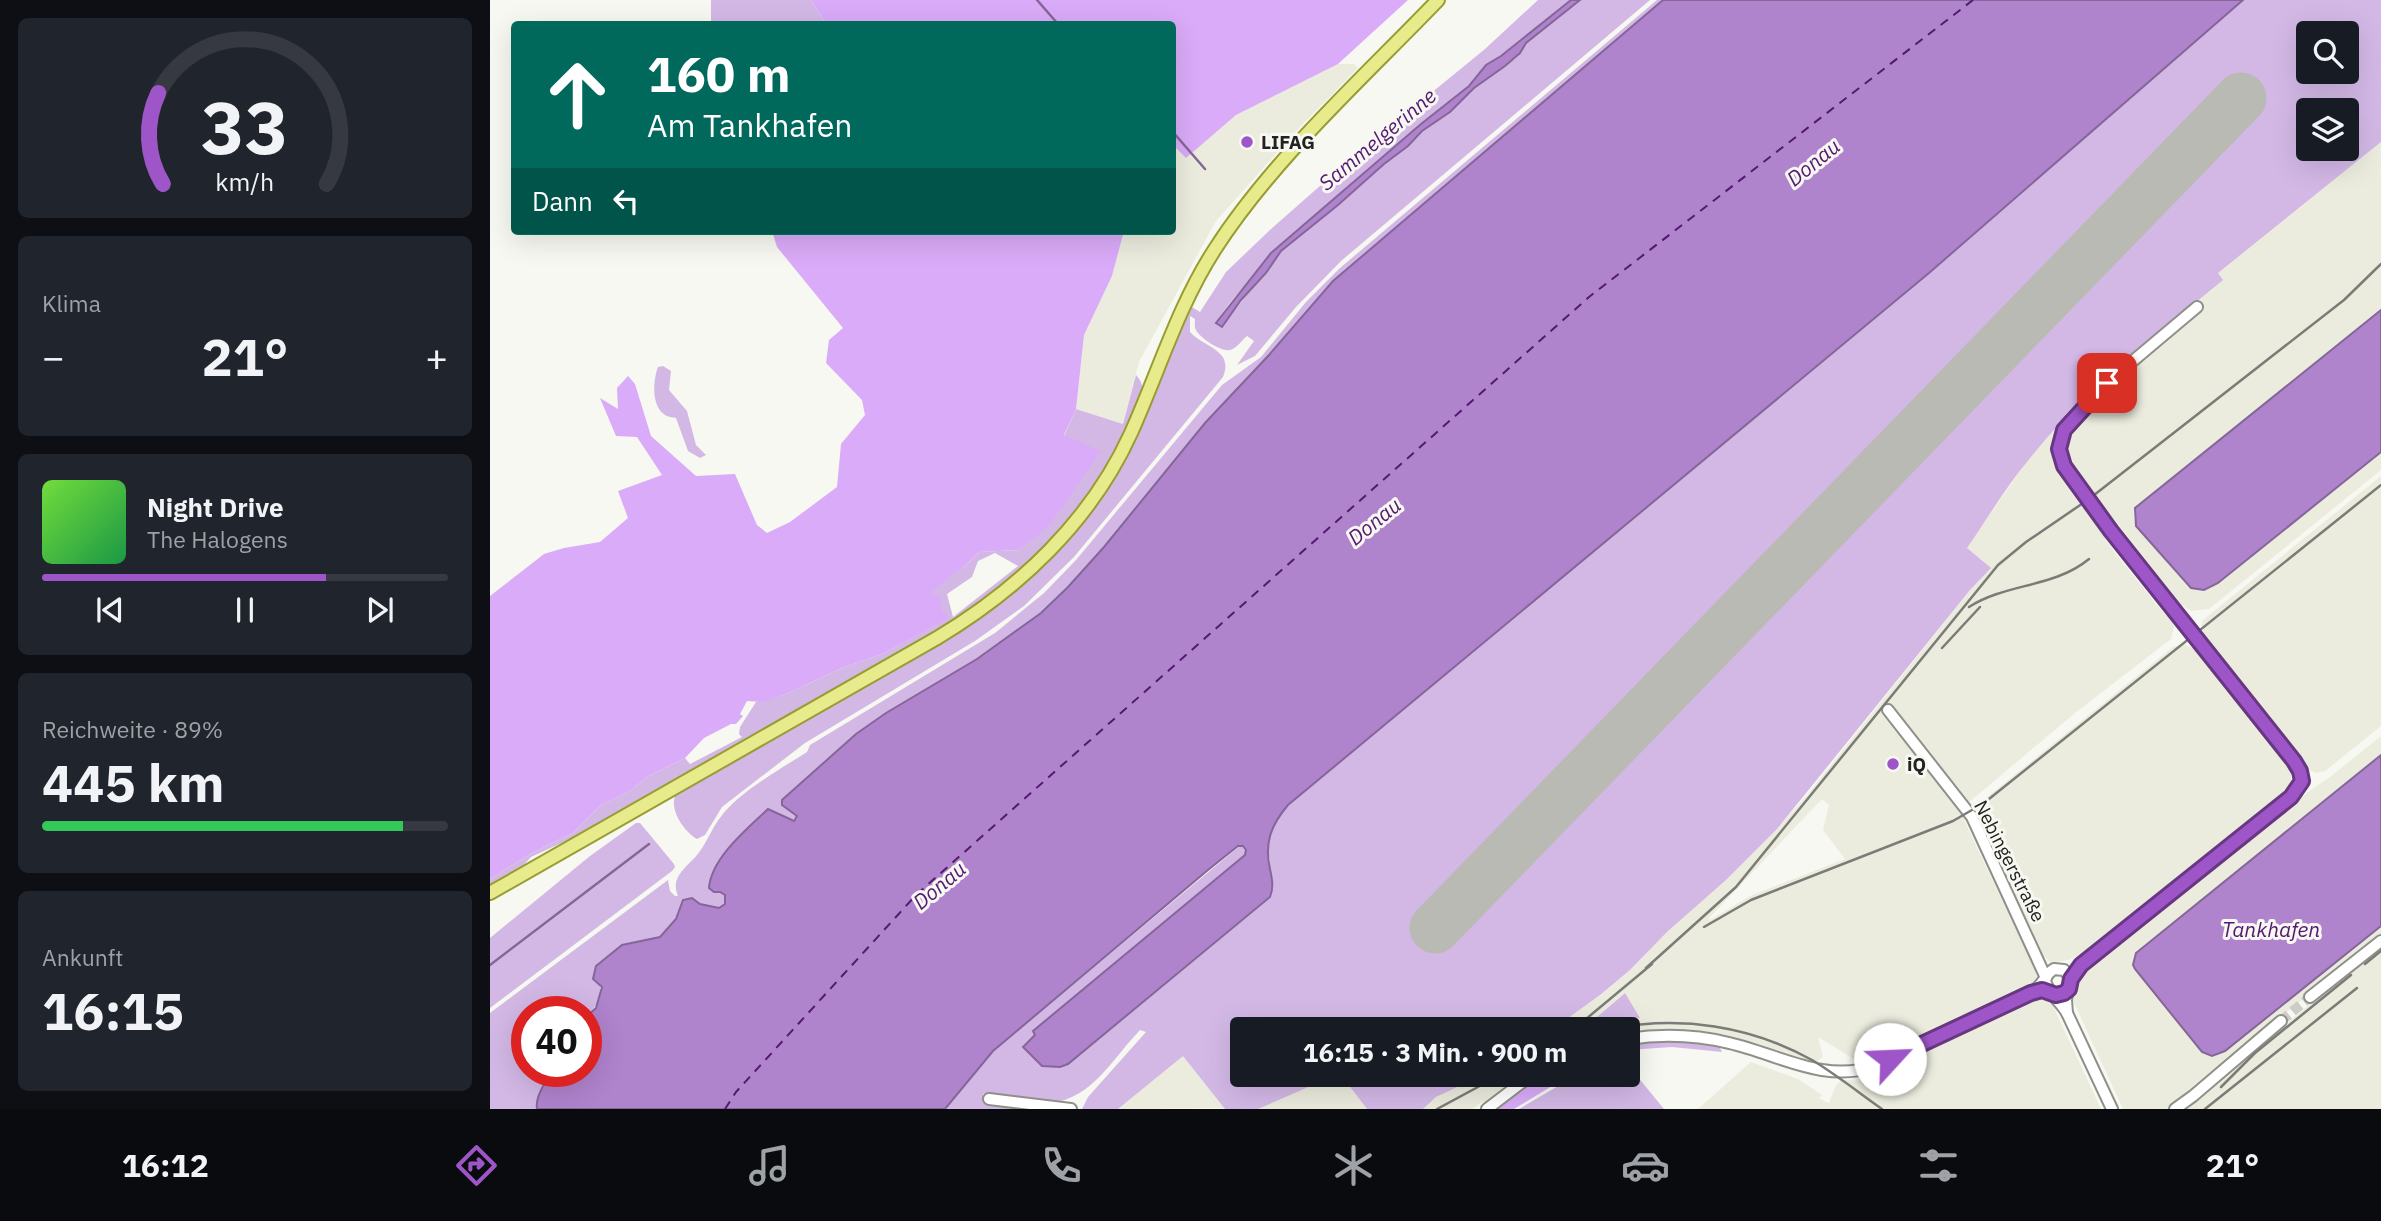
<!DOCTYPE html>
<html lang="de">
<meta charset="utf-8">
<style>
:root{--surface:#171b24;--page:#20242c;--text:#f1f3f6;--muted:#9ea1a6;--line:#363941;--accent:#9e55c8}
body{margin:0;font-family:"IBM Plex Sans",sans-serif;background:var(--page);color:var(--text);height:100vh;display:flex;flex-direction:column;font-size:26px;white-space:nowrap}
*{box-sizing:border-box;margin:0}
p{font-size:23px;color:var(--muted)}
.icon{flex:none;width:38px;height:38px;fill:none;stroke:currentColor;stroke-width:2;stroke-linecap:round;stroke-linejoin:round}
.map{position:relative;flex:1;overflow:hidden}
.sheet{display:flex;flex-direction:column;gap:18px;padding:18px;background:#0d0f14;width:490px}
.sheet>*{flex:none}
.banner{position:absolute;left:21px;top:21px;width:665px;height:214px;border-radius:7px;box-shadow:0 7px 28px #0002;background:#00695c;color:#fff;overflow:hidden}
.buttons{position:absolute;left:1806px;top:21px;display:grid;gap:14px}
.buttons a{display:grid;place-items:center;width:63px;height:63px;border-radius:7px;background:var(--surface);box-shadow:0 7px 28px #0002;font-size:35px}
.speed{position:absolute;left:21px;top:996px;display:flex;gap:14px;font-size:35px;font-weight:700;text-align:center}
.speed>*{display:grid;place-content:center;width:91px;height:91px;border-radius:50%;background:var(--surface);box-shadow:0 7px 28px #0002;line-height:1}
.speed .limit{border:10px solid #d22;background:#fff;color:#111}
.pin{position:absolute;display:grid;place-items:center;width:60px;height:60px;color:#fff;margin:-30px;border-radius:14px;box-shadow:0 4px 10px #0006}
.me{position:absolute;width:77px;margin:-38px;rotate:65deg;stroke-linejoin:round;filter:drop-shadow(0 0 5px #0008)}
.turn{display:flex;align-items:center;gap:24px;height:147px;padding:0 21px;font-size:32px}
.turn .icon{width:91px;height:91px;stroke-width:2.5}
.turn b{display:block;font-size:49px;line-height:60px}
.then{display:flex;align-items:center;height:66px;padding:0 21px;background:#0003;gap:14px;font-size:26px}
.big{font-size:52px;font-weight:800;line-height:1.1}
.sheet .tile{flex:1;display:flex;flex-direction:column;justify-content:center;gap:10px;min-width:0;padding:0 24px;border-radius:10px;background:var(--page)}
.sheet .dial{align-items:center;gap:0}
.dial svg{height:182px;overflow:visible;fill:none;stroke:var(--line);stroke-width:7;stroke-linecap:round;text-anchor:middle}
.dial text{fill:var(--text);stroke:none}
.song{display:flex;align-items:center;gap:21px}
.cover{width:84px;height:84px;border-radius:10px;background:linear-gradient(135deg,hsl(100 70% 55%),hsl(140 70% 35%))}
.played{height:7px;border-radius:4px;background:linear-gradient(90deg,var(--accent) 70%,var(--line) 70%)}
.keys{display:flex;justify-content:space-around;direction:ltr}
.heat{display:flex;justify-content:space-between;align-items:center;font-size:38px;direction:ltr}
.charge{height:10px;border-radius:5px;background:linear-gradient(90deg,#34c759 89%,var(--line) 0)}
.trip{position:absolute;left:740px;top:1017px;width:410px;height:70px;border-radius:7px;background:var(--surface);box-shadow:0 7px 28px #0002;font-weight:800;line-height:70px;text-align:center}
.menu{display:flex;height:112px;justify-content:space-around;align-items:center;background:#090b0e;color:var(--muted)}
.menu .icon{width:49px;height:49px}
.menu .selected{color:var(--accent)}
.menu b{font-size:32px;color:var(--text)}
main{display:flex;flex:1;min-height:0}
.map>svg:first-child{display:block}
.built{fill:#ebecde;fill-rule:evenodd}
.green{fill:#d3b8e6;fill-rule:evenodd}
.forest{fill:#daabf8}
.water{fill:#b083cd;stroke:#856699;stroke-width:2}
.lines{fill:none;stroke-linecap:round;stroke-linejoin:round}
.stream{stroke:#856699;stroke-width:2.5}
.ferry{stroke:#541971;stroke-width:2;stroke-dasharray:9 7;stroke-linecap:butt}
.runway{stroke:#b9bab4;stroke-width:51}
.minor-tunnel{stroke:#cccdc7;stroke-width:10;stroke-dasharray:10 5;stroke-linecap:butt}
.minor-casing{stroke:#8f908a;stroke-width:14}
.major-casing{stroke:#989c33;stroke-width:16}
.minor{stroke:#fff;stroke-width:10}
.major{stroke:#e7eb8b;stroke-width:12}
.rail{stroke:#7b7b77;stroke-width:2.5}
.route-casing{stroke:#673782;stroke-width:18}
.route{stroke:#9e55c8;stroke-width:12}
.poi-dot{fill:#9e55c8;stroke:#f7f8f1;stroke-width:2.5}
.labels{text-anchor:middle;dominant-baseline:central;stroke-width:6;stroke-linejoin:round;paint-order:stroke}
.poi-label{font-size:19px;font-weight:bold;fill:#222220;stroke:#f7f8f1;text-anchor:start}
.street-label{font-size:19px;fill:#222220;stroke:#f7f8f1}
.water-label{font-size:21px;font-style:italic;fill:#541971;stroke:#f7f8f1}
</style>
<main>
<section class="sheet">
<div class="tile dial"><svg viewBox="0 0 100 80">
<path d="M14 69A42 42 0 1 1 86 69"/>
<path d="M14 69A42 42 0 0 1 12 29" stroke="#9e55c8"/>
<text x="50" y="56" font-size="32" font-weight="700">33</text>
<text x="50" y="72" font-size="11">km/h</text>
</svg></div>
<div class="tile"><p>Klima</p>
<div class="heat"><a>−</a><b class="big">21°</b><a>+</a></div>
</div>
<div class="tile">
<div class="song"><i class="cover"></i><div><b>Night Drive</b><p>The Halogens</p></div></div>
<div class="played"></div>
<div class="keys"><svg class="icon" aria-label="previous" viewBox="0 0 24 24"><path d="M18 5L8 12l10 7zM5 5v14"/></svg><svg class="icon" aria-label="pause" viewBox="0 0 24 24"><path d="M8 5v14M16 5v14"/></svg><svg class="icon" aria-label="next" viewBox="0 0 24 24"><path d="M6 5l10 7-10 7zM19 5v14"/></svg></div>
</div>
<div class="tile"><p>Reichweite · 89%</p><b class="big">445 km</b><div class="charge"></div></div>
<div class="tile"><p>Ankunft</p><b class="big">16:15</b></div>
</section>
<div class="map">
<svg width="1891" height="1109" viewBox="0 0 1891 1109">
<rect width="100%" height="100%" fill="#f7f8f1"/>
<g class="built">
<polygon points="848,64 864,64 868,68 810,127 726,221 649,362 633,424 586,409 594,335 622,276 634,231 682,231 683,145 696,157 746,115"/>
<polygon points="1891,142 1891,310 1645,508 1644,516 1646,526 1695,583 1707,590 1714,590 1728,583 1891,452 1891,470 1719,609 1701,611 1690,604 1583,466 1577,451 1580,431 1622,384 1703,304 1732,280 1728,273"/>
<path d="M1579,414L1563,437L1562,446L1566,465L1622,549L1675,615L1679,614L1684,626L1681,639L1585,713L1478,803L1401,707L1392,715L1477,818L1474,820L1546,972V980L1539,986L1374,1062L1364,1059L1328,1037L1333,1057L1325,1063L1313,1061L1246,1038L1224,1033L1181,1030L1138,1033V1029H1063L1110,995L1140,970L1177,932L1236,880L1287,829L1318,794L1480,590L1500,569L1476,549L1539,458ZM1332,799L1339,805L1333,830L1355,859L1262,895L1220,920L1219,918ZM1134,993L1149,1018L1095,1029V1028Z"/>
<polygon points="1891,476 1891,726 1835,771 1826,773 1820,770 1715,639 1711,625 1713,620"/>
<polygon points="1692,644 1703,648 1797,762 1801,772 1801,783 1795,793 1594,953 1578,960 1561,963 1551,953 1497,840 1489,820 1489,808 1496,798 1683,647"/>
<polygon points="1891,736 1891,755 1646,953 1643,965 1712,1052 1729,1054 1891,926 1891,937 1734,1062 1707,1089 1679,1109 1633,1109 1584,1003 1583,990 1587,979 1818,792 1840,777"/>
<polygon points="1891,947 1891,1109 1693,1109 1710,1098 1736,1072"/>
<polygon points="1551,998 1557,999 1563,1006 1611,1109 1208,1109 1261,1062 1308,1079 1332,1095 1329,1098 1339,1103 1346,1085 1351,1080 1374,1081"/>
<polygon points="693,1055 736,1108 628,1109"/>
<polygon points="846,1074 851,1075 877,1109 768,1109"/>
<polygon points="993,1075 1031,1075 995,1103 993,1101 982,1109 933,1109 946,1097"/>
</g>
<g class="green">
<polygon points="221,0 321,0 336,24 221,24"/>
<path d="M1048,0H1081L1011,56L996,65L979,86L931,124L781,252C765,278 741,297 726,323L741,315L791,251L848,205L894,164L918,146L932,131L960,112L984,88L1015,66L1030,53L1036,43L1090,0H1160L851,261L806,307L765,356L747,365L764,341L757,336C752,340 746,349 740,350C731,352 710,338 706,330C704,326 705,325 705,319L700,316V332C715,348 744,350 733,377L584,557L534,606L485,641L315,743L232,807L215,835L207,839C193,831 177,807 187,792C246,759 305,726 363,693C466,636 545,594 614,494C653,436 673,369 700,306L710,312L736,272L781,229L864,156L995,49Z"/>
<path d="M1167,0H1173L843,281L779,355L715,423L614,547L578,587L551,613L487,659L396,713L366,734L292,800L307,816L230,892L235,895V904L230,908L210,904L202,898L193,900L186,919L170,938L132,945L106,966C112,988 114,1000 96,1017V1012H37V1071H60C56,1084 45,1095 47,1109H0V1013L178,880L180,891L185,896H188C179,875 200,866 210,851C218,840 222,828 230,818C246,794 292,768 317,752L320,745L505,633L554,593L586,560L732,385L771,357L816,302L850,268Z"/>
<path d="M1753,0H1891V142L1728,273L1733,280C1666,335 1596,389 1541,457C1517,485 1498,518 1477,548L1501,568L1480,590L1287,829L1236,880L1177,932L1140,970L1110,995L1063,1029H752V1074L846,1075L768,1109H735L693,1056L628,1109H592L598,1097L656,1032L650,1030C616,1066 597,1109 541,1103C525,1101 510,1093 493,1094L495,1101L563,1109H455L503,1051L751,845L756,850L755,855L543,1031L545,1035L533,1047L549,1064L607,1041L763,912L779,898L782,892L778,842L783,825L798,805L1439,273ZM1818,33H1857V72H1818ZM1818,110H1857V149H1818Z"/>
<path d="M173,366L181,371L179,390L197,411L206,445L216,455L210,458L198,451L186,418C182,417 178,417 175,415C161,406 163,380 168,367Z"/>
<path d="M646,375C659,388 648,400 642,414C608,502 537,571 461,624L93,833L41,857L31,868L0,886V879L42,853L83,833L111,805L140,791L157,777L195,758L200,764L252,737L249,734L250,727L266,702L294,695L352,668L392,654L459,618L439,593L477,564L489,552L529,550L610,451L574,436L586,409L633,424ZM505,553L528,566L463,617L457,594L482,577L488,561Z"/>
<polygon points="146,823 150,823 184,864 185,867 182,871 0,1008 0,938 100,856"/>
<polygon points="1135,993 1150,1018 1130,1020 1093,1029"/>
<polygon points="1163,1042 1201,1042 1229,1046 1232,1052 1182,1047 1138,1050 1138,1045"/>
<polygon points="1138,1065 1174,1109 1029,1109 1087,1075 1138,1074"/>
<polygon points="851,1075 993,1075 946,1097 933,1109 877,1109"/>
</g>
<g class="forest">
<polygon points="321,0 918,0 848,64 746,115 696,158 683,145 682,24 336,24"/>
<polygon points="282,231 634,231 622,276 594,335 586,409 574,435 611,451 559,526 529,550 489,552 477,564 440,593 450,597 452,609 460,618 392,654 352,668 294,695 272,702 257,701 250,714 253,716 246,724 241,724 214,738 195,758 157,777 140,791 111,805 83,833 42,853 0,879 0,596 54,554 74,548 110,542 138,518 128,491 172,475 147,437 126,436 110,398 128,409 127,388 138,376 145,384 161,436 206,476 245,474 267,525 277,533 300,522 347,487 351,444 375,415 372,400 336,363 339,340 353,328 287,247"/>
<polygon points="1055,1075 1080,1075 1024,1109 1005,1109"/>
</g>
<g class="water">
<polygon points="1081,0 1090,0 1036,43 1030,53 1015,66 984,88 960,112 932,131 918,146 894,164 848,205 791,251 776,273 751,300 732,327 726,323 781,253 931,124 979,86 996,65 1011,56"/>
<path d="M1173,0H1753L1439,273L798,805C781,825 774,843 780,869C782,879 784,887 780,897L578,1064L570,1067L552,1066L533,1047L545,1035L543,1031L755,855L756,850L753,846H748L718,870L503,1051L455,1109H47C45,1095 56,1084 60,1071H96V1017L106,1008L112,987L103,979L106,966L132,945L170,937L186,919L193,900L202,898L210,904L229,908L235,904V895L230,892H224L219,888C221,858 258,828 278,809L304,821L307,816L292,805V800L366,734L396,713L487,659L551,613L578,587L614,547L715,423L779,355L843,281Z"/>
<polygon points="1891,310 1891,452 1728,583 1714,590 1701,588 1646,526 1645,508"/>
<polygon points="1891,755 1891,926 1735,1051 1722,1056 1712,1052 1645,969 1643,965 1646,953"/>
</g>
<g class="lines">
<g class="stream">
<polyline points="547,0 568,24"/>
<polyline points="682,131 715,169"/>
<polyline points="0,965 159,844"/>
</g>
<polyline class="ferry" points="235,1109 246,1092 426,895 1099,297 1483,0"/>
<polyline class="runway" points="945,928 1751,98"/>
<polyline class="minor-tunnel" points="1791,1021 1820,997"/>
<g class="minor-casing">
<g id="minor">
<polyline points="1398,710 1482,817 1556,978"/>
<polyline points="1581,979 1600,957 1801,797 1812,781 1810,771 1804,761 1621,532 1576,470 1571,457 1570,444 1574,430 1606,392 1707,307"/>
<path d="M1555,981C1558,993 1571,1002 1577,1013L1622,1109"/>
<polyline points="1820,997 1891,941"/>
<path d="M1138,1039C1171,1034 1206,1035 1239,1043C1288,1054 1334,1084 1385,1066L1541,993C1554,985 1554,975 1564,969L1574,970L1580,977L1576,1000L1577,1013"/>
<polyline points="499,1099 581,1109"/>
<polyline points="997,1109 1043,1074"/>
<polyline points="1685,1109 1703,1096 1791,1021"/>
</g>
</g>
<g class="major-casing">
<path id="major" d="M0,893L447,638C529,589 601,521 641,433C669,371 688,306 725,249C783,159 873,78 948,0"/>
</g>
<use href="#minor" class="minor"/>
<use href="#major" class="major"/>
<g class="rail">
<path d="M1479,607C1516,583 1564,588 1599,559"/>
<polyline points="1452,648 1490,607"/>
<polyline points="1214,927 1261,900 1463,821 1494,803 1891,485"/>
<polyline points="1875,964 1891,951"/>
<polyline points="1156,968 1246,887 1508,565 1536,542 1599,499 1690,428 1854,300 1891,264"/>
<polyline points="1084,1029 1162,964"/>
<path d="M1121,1029C1190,1015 1261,1026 1322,1060C1347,1075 1369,1093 1392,1109"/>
<polyline points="1731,1087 1765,1053 1861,975"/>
<polyline points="947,1109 1012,1074"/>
<polyline points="1715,1109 1867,988"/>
</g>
</g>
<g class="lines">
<g class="route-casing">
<polyline id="route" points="1400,1059 1541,993 1552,990 1566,995 1574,993 1579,989 1581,979 1591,965 1801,797 1812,781 1810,771 1804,761 1621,531 1574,466 1569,449 1574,430 1617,383"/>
</g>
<use href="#route" class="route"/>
</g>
<g class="poi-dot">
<circle cx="757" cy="142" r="7"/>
<circle cx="1403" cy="764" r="7"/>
</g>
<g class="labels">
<g class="poi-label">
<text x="771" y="142">LIFAG</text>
<text x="1417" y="764">iQ</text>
</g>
<g class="street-label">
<text transform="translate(1520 861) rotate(63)">Nebingerstraße</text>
</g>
<g class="water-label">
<text transform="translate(887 139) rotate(-40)">Sammelgerinne</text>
<text transform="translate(1323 162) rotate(-39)">Donau</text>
<text transform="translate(884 521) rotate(-39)">Donau</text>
<text transform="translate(449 885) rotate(-40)">Donau</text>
<text x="1781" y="929">Tankhafen</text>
</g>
</g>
</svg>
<div class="buttons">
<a><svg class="icon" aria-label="search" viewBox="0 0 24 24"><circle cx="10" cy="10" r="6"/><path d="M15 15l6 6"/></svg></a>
<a><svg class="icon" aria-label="layers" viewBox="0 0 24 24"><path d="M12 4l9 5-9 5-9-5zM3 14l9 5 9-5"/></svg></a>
</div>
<div class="speed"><div class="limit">40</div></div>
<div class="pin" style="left:1617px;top:383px;background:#d93025"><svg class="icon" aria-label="arrive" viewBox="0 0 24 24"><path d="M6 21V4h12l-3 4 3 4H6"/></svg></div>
<svg class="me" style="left:1400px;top:1059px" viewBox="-20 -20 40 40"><circle r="19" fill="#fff"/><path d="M0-13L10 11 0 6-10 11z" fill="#9e55c8"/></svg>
<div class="trip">16:15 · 3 Min. · 900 m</div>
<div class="banner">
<div class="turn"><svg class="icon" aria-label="ahead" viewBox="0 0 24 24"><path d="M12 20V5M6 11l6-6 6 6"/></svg><div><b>160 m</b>Am Tankhafen</div></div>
<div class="then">Dann<svg class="icon" aria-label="left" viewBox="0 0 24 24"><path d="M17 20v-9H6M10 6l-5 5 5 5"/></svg></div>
</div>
</div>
</main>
<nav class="menu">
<b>16:12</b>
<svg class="icon selected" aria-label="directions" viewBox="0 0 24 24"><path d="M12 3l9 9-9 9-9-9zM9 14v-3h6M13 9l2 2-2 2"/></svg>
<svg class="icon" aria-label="music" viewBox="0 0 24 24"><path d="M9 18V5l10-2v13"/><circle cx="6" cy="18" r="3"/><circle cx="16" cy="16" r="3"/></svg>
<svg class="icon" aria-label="phone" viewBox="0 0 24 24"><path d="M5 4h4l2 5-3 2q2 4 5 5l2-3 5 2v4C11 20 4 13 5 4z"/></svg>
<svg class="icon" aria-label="climate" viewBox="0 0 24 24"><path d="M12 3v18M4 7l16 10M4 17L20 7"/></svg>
<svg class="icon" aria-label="car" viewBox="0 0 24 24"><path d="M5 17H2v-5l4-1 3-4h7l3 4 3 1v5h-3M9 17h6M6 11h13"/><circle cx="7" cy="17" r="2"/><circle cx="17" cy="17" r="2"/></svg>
<svg class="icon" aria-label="filters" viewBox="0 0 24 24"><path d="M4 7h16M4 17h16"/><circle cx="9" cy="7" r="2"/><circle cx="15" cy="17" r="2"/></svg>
<b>21°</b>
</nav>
